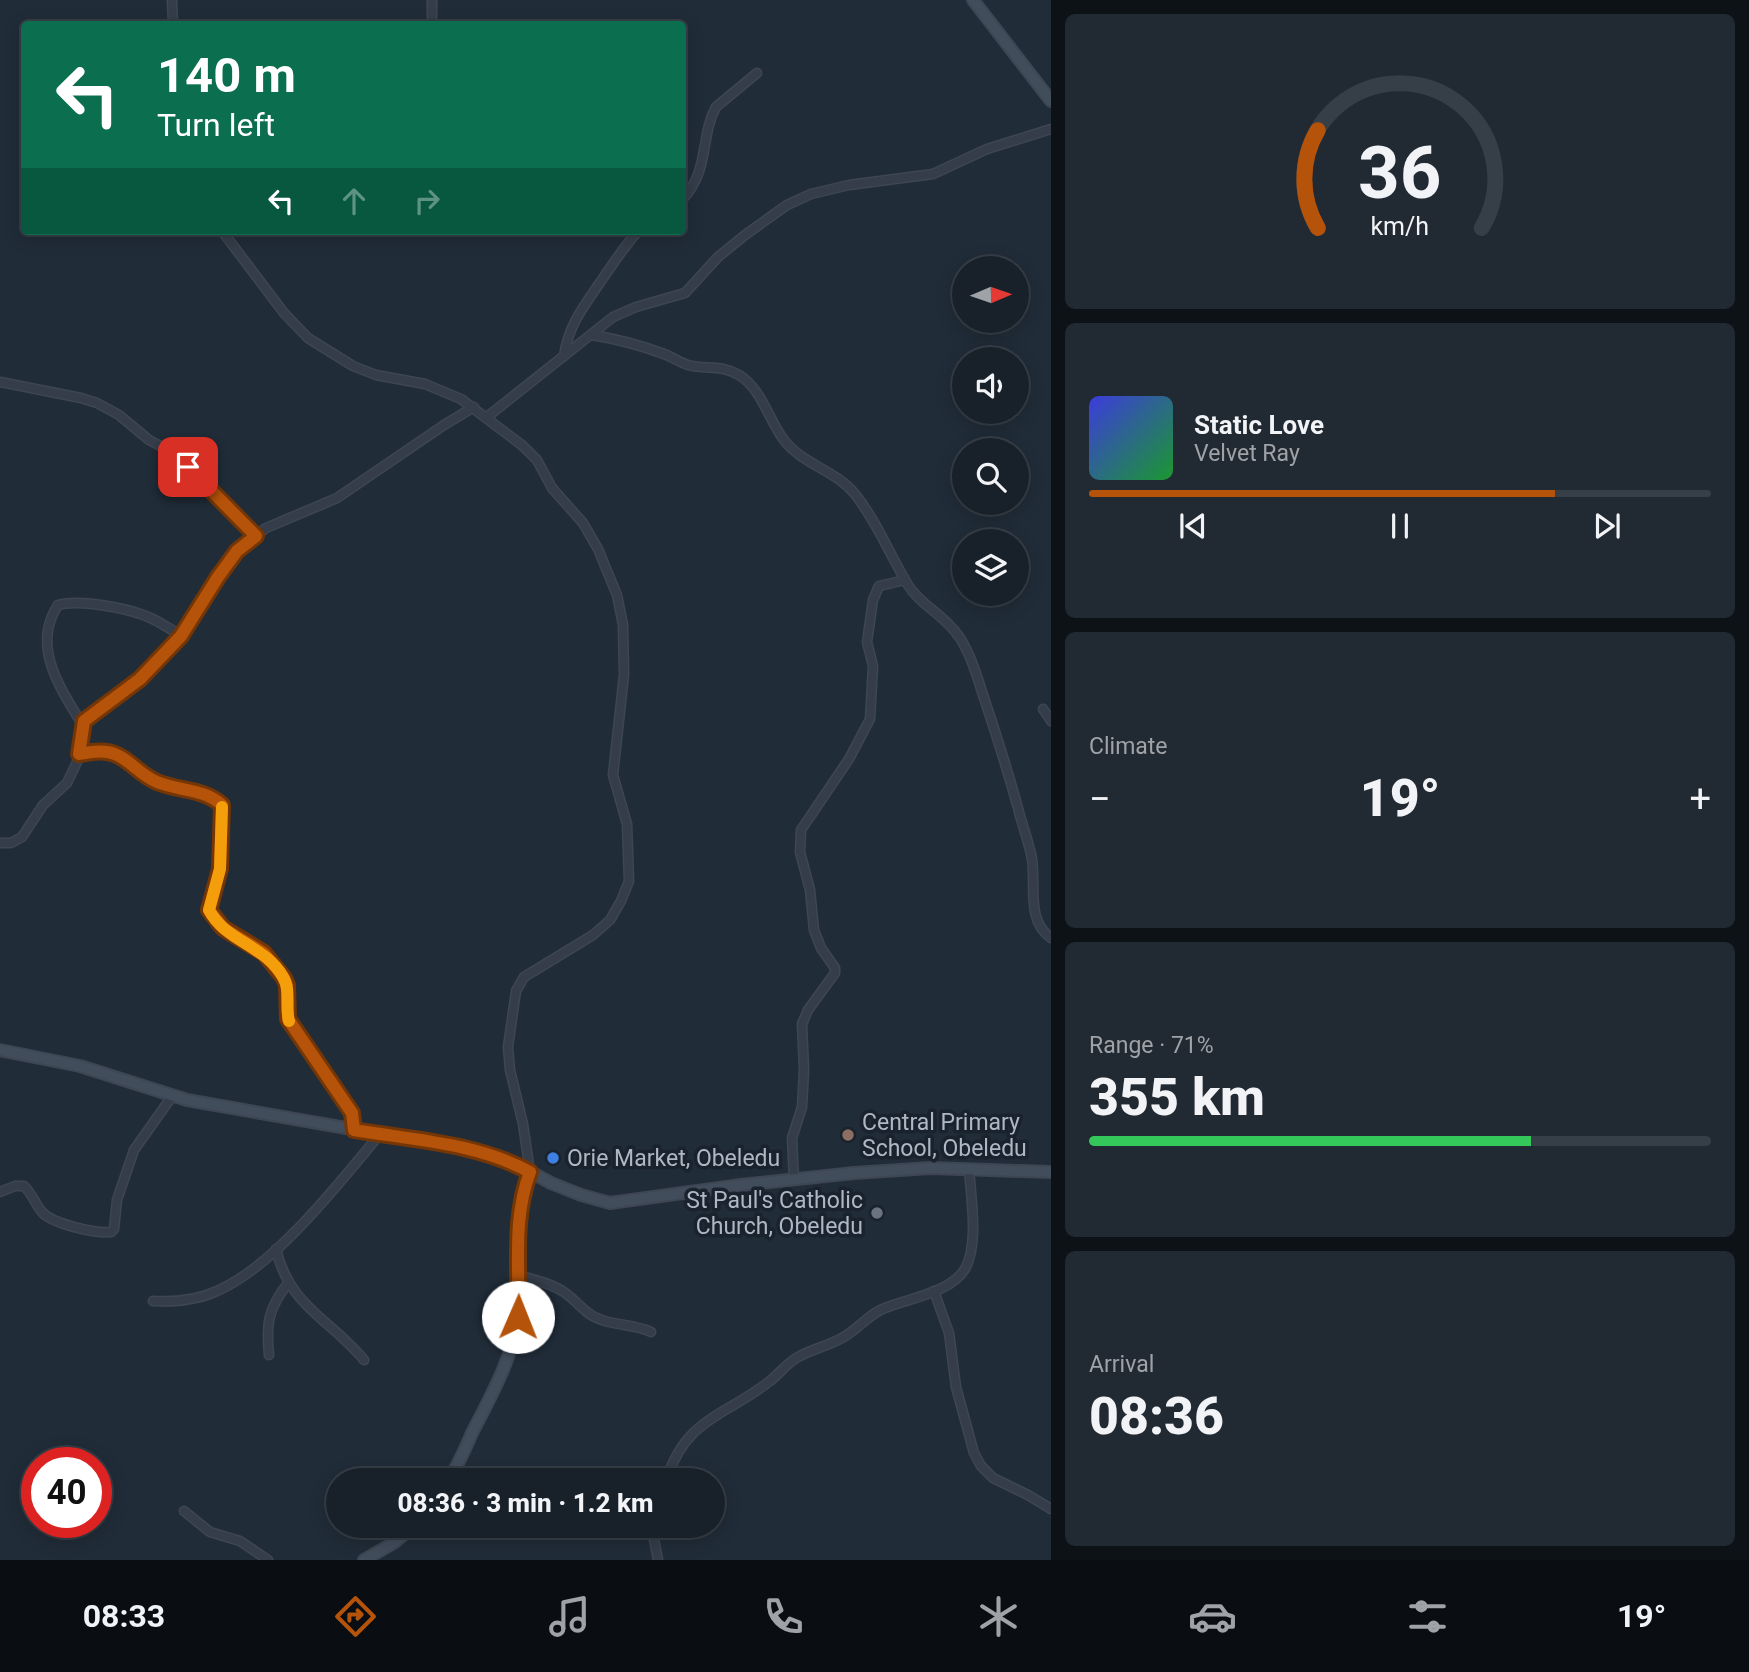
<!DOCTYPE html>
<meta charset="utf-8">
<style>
:root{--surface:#18212a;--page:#212932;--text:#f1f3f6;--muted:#9fa3a8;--line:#363e47;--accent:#b45309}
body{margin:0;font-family:Roboto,sans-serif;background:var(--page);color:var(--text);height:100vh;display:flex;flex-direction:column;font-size:26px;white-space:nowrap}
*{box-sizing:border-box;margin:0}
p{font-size:23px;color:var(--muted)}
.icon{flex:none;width:38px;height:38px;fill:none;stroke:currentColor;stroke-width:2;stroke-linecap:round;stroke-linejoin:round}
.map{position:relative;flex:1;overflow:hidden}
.sheet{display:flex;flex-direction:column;gap:14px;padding:14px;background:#0d1217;width:698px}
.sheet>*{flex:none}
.hud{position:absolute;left:21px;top:21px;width:665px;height:214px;border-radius:7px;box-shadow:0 4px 18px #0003,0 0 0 2px var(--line);background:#0b6e4f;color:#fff;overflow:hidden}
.needle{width:46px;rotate:88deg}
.fabs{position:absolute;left:952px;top:256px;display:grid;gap:14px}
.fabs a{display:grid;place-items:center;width:77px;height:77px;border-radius:50%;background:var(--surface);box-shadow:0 4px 18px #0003,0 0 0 2px var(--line);font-size:35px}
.speed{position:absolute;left:21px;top:1447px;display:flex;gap:14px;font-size:35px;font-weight:700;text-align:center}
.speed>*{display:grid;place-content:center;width:91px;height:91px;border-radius:50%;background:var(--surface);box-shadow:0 4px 18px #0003,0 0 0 2px var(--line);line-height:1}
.speed .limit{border:10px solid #d22;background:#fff;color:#111}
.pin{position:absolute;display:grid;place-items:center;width:60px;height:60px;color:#fff;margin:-30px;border-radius:14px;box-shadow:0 4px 10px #0006}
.me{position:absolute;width:77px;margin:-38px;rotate:1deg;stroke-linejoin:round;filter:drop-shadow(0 0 5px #0008)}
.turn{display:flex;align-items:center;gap:24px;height:147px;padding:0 21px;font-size:32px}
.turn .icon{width:91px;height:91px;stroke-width:2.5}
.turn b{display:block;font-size:49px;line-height:60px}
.lanes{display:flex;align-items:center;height:66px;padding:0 21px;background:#0003;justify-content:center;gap:35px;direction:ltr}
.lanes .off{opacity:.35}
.big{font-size:52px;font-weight:800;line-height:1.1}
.sheet .widget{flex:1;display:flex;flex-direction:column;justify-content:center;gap:10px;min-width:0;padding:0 24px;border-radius:10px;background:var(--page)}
.sheet .dial{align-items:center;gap:0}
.dial svg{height:182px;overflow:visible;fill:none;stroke:var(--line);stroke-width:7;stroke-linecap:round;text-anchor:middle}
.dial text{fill:var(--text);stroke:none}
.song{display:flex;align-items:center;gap:21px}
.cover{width:84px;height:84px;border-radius:10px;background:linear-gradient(135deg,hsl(240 70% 55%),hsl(130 70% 35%))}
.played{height:7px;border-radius:4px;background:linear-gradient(90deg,var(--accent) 75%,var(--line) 75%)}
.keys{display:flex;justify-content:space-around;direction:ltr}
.heat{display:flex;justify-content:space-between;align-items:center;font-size:38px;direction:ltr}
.charge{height:10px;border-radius:5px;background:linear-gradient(90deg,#34c759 71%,var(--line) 0)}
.trip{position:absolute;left:326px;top:1468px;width:399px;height:70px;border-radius:35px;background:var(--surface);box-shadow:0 4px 18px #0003,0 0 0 2px var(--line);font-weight:800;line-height:70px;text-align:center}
.menu{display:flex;height:112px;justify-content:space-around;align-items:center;background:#0a0d11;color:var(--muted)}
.menu .icon{width:49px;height:49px}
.menu .current{color:var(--accent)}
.menu b{font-size:32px;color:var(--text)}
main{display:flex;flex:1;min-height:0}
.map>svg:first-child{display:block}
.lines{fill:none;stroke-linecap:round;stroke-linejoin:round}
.street-casing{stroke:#3d4652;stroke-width:11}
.secondary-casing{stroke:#3d4652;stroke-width:14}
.street{stroke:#343d49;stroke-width:8}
.secondary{stroke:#424d5c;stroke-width:10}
.route-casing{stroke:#753606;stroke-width:18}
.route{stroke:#b45309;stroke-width:12}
.slow{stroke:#f59e0b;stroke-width:12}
.education-dot{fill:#8d6e63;stroke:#19222d;stroke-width:2.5}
.shop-dot{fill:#3f7fe0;stroke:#19222d;stroke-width:2.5}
.worship-dot{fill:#6b7280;stroke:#19222d;stroke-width:2.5}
.labels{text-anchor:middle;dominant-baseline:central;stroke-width:7;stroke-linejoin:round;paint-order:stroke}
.poi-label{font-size:23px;fill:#aeb8c5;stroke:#19222d;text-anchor:start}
</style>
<main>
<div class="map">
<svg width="1051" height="1560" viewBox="0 0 1051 1560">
<rect width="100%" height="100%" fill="#202c38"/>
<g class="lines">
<g class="street-casing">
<g id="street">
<polyline points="172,0 173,24"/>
<polyline points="432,0 432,24"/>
<path d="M682,200C710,171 700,136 716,107L757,73"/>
<polyline points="222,231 284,313 308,338 353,366 376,375 425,384 461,399 523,446 537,460 552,488 583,523 598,549 617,595 623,625 624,675 613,775 627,824 629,881 621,901 610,920 593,935 524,977 516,991 508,1047 510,1070 523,1124 530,1172"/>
<path d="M592,335C617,339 640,345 664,354C672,357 679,362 688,365C707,370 720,364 739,375C762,389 768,419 784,440C802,464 835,470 855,494C877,522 890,555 908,585C920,605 945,615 960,638C972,657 978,680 985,701C997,737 1008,772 1018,808C1022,825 1029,842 1032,859C1036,885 1026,921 1051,938"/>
<path d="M564,356C568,327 583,307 599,284C612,265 623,248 638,231"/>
<polyline points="0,382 81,398 97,403 119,415 149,440 170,451 256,536"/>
<polyline points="487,417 613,317 636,307 685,293 718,257 745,235 787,205 811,194 849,185 933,174 987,149 1051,129"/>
<polyline points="1043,709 1051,721"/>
<path d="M82,724C60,688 31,646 58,605C79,599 126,608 146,616C157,620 166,627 176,632"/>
<path d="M79,754C91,753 105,749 117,755C131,761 140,775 156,782C178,791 204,788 222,805L220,869L209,910L223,928L264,953L284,978L287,985L288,1019L352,1113L354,1130"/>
<polyline points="0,843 11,843 22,837 43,805 67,783 77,762 84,721 140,679 181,636 218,577 237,551 250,540 266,528 337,498 444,425 474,407"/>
<polyline points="794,1180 792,1138 802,1107 804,1070 802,1024 808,1010 835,973 835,968 821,948 814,930 810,890 800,852 801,830 849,759 870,719 873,666 867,642 873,600 879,586 905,580"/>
<path d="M0,1192L15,1186H24C33,1194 35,1205 43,1213C54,1224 96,1234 111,1232L114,1229L117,1200L134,1150L173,1095"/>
<path d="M276,1249C289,1306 330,1319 364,1360"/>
<path d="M518,1275C534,1280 551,1283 564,1292C577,1301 585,1314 599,1319C616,1326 634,1324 651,1332"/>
<polyline points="934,1291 949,1333 956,1387 974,1453 981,1466 993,1478 1028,1495 1051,1509"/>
<path d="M153,1301C173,1302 198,1300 217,1291C275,1266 339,1183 380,1134"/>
<path d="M269,1355C266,1323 268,1309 288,1283"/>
<path d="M666,1480C687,1417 724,1417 770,1381C780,1373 787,1363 798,1357C812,1349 828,1346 842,1338C858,1330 868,1314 885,1308C909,1298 950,1293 965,1269C979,1244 971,1198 969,1169"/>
<polyline points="184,1511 210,1532 240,1541 268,1560"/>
<polyline points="654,1526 653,1534 658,1560"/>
</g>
</g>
<g class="secondary-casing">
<g id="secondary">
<polyline points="973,0 1051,101"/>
<polyline points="0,1050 80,1066 187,1100 483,1152 514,1163 551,1183 581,1195 610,1203 741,1185 854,1173 931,1168 1051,1172"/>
<path d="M448,1480C458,1466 465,1449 472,1433C490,1398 515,1354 518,1314C522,1261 510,1224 530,1172"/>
<polyline points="364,1560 395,1542 414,1526"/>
</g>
</g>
<use href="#street" class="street"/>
<use href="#secondary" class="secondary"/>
</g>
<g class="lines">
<g class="route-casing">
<path id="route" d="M188,467L256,536L237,551L218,577L181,636L140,679L84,721L79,754C91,752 105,749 117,755C131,761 140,775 157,782C178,791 203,788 222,805L220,869L209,910L223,928L264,953L284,978L287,985L288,1019L352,1113L354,1130C413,1140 477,1143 530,1172C512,1220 520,1268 518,1317"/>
</g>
<use href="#route" class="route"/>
<path class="slow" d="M222,807L220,869L209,910C225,941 266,946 283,977C291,990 285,1007 289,1021"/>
</g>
<circle class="education-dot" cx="848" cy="1135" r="7"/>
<circle class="shop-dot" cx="553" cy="1158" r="7"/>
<circle class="worship-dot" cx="877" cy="1213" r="7"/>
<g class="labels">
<g class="poi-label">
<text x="862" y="1122">Central Primary<tspan x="862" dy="26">School, Obeledu</tspan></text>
<text x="567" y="1158">Orie Market, Obeledu</text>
<text x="863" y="1200" text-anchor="end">St Paul's Catholic<tspan x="863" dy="26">Church, Obeledu</tspan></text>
</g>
</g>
</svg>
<div class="fabs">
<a><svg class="needle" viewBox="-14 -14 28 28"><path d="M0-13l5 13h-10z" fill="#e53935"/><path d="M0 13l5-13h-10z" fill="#9fa3a8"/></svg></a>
<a><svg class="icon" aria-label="sound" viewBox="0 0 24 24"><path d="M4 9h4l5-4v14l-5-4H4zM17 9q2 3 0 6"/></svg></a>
<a><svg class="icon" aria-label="search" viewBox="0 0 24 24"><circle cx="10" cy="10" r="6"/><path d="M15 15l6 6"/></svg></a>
<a><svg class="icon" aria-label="layers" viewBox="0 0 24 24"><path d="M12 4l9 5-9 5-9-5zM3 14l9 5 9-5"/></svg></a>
</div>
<div class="speed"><div class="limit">40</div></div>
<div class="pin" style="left:188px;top:467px;background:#d93025"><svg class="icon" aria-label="arrive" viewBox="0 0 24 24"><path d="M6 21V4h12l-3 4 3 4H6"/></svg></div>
<svg class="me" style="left:518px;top:1317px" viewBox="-20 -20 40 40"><circle r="19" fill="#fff"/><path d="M0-13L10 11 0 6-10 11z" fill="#b45309"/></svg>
<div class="trip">08:36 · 3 min · 1.2 km</div>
<div class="hud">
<div class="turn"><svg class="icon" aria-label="left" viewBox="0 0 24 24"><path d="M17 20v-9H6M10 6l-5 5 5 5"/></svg><div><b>140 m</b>Turn left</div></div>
<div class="lanes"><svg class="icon" aria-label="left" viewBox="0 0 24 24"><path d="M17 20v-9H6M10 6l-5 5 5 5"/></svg><svg class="icon off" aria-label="ahead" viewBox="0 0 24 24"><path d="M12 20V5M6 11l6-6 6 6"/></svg><svg class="icon off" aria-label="right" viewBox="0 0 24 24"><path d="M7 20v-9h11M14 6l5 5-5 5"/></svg></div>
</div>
</div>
<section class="sheet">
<div class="widget dial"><svg viewBox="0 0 100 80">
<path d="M14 69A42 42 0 1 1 86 69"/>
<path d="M14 69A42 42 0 0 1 14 26" stroke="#b45309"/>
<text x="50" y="56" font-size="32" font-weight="700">36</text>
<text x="50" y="72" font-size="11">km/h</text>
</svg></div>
<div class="widget">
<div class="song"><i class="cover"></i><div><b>Static Love</b><p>Velvet Ray</p></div></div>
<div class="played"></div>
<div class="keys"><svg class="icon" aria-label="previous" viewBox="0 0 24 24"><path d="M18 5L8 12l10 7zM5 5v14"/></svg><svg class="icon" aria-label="pause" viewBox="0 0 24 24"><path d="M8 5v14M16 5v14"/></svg><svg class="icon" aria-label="next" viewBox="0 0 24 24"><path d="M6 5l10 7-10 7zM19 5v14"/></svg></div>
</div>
<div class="widget"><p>Climate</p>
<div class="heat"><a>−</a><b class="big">19°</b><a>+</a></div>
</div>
<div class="widget"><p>Range · 71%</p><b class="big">355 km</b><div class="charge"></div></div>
<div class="widget"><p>Arrival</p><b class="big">08:36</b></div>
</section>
</main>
<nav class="menu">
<b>08:33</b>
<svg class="icon current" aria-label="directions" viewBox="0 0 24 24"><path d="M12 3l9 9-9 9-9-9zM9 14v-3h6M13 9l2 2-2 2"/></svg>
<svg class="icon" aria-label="music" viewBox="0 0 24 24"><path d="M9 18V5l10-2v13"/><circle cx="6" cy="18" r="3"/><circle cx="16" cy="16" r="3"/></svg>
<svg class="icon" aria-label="phone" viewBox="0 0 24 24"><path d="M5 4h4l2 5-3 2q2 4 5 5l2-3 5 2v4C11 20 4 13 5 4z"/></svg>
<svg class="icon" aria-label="climate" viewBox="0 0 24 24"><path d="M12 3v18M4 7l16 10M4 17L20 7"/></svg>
<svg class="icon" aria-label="car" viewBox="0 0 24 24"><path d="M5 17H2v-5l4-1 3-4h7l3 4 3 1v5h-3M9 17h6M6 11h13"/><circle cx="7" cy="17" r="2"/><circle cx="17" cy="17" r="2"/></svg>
<svg class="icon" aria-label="filters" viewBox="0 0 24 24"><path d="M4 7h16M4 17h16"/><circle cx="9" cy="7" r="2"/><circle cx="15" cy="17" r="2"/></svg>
<b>19°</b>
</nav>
